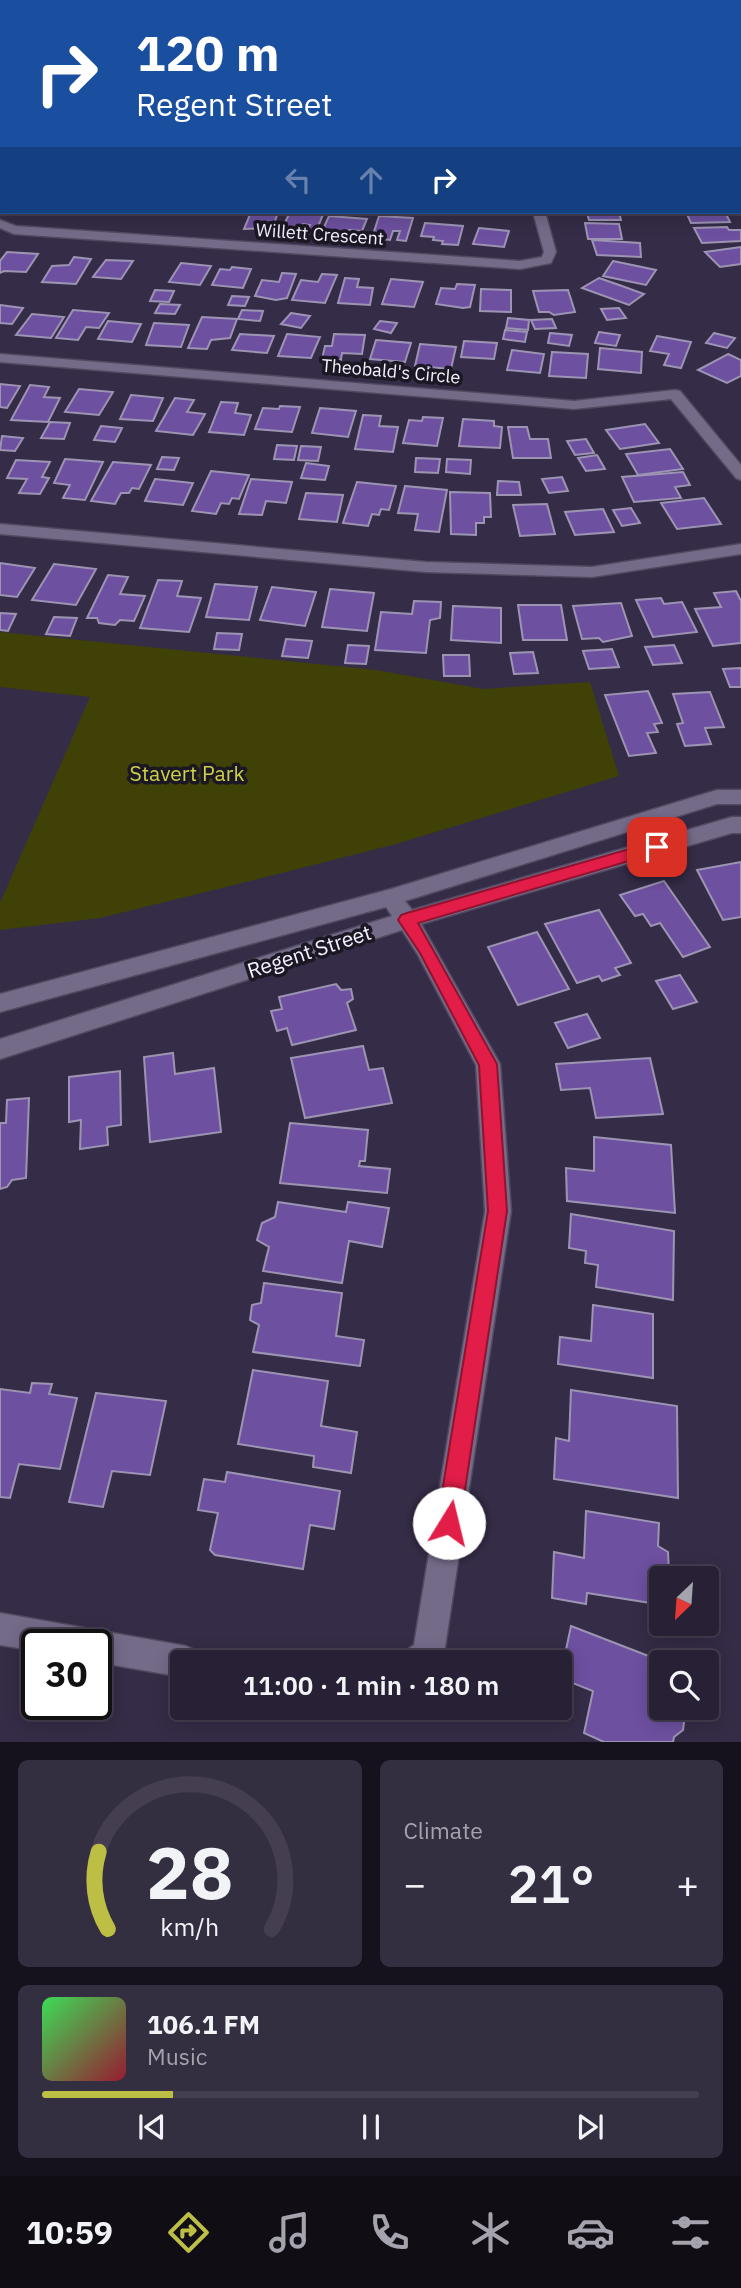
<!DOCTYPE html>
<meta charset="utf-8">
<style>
:root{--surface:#282135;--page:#342e41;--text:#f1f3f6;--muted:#a5a3ad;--line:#443e50;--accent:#bcbf44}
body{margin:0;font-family:"IBM Plex Sans",sans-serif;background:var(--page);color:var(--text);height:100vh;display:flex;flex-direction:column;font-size:26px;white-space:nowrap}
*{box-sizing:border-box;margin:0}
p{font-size:23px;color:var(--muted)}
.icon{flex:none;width:38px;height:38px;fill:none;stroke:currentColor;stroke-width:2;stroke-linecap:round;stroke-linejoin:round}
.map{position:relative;height:1742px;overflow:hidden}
.panel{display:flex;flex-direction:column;gap:18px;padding:18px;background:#16121d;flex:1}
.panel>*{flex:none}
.top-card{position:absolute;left:0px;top:0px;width:742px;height:214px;box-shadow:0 4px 18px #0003,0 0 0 2px var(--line);background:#1a4fa0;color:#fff;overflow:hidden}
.needle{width:46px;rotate:205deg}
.tools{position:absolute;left:649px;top:1566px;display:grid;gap:14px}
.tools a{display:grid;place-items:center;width:70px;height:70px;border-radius:7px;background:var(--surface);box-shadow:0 4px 18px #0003,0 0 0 2px var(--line);font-size:35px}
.speed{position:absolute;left:21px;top:1629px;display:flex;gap:14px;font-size:35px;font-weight:700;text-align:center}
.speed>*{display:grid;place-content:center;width:91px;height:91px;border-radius:50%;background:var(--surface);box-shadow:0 4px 18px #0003,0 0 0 2px var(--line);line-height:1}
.speed .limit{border:4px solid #111;border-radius:10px;background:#fff;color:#111}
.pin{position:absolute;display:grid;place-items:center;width:60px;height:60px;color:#fff;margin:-30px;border-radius:14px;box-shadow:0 4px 10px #0006}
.me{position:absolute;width:77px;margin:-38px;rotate:9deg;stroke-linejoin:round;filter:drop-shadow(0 0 5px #0008)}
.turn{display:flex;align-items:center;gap:24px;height:147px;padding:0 21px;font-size:32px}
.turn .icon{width:91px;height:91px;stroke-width:2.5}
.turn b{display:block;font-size:49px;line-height:60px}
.lanes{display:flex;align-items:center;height:66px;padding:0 21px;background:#0003;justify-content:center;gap:35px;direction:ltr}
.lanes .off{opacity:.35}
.big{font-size:52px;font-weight:600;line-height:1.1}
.panel .tile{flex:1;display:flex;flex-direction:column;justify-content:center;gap:10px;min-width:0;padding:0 24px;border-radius:10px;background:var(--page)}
.panel .dial{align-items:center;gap:0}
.dial svg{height:182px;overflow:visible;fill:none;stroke:var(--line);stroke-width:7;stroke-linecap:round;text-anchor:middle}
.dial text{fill:var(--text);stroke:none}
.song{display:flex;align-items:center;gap:21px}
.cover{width:84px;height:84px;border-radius:10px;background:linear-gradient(135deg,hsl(130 70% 55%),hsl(350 70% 35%))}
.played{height:7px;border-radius:4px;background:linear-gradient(90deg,var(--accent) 20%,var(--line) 20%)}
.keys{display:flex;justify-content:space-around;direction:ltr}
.heat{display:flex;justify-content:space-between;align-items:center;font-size:38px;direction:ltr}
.panel .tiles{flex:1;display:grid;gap:18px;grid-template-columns:1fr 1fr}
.tile:last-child{grid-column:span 2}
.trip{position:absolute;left:170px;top:1650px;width:402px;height:70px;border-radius:7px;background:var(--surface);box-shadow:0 4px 18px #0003,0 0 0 2px var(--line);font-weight:600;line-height:70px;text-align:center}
.dock{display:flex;height:112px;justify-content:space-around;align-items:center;background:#100d15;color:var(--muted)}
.dock .icon{width:49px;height:49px}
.dock .current{color:var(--accent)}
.dock b{font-size:32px;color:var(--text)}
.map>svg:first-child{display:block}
.green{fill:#404107}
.building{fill:#6d50a0;stroke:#9d94b4;stroke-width:2}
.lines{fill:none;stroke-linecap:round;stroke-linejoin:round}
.minor-casing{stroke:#51495f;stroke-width:3}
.minor{fill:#746b89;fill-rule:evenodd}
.route{fill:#e11d48;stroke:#92132f;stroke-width:2}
.labels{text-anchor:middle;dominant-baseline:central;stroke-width:7;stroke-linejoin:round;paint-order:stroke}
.far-street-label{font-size:18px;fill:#f5f1ff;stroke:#1b1723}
.park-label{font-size:21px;fill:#cdd148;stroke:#1b1723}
.street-label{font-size:21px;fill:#f5f1ff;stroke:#1b1723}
</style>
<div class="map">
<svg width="741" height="1742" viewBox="0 0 741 1742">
<rect width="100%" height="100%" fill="#352c47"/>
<polygon class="green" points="0,632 376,670 483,689 590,682 619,776 396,844 234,885 100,918 0,930 0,903 90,697 0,687"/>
<g class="building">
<polygon points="251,212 256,212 278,213 272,228 244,229"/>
<polygon points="290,212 324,212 315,234 306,233 310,225 303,224 299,233 281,231"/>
<polygon points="619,212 621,220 589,220 587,213 580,212"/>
<polygon points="686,212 726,214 730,222 691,223"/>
<polygon points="329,216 367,219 362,231 349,230 347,235 338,235 337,237 320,236"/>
<polygon points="379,216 413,218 406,241 397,240 400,231 393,231 390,240 372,238"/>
<polygon points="425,223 463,226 458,245 442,244 443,241 433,240 434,237 421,236"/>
<polygon points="585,223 619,224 622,239 588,239"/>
<polygon points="727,227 729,230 741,230 741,241 702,243 694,228"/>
<polygon points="479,228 509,231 504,247 473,244"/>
<polygon points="592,240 640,243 641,257 597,255"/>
<polygon points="741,247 741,264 720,267 705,252"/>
<polygon points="7,252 38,254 26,272 4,271 0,273 0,261"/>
<polygon points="74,257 91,259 76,284 42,282 52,266 69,265"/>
<polygon points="106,260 133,261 121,279 93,277"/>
<polygon points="613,261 656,270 646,285 603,276"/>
<polygon points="181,263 211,266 200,285 169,282"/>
<polygon points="232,267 251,269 243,288 212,285 220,269 230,270"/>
<polygon points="282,273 296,274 287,298 276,300 255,296 262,280 279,282"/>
<polygon points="322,274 337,275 325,303 292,300 301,280 318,282"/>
<polygon points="345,278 359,279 357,287 373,288 370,305 338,303"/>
<polygon points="599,278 622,286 644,294 629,305 582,288"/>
<polygon points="391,279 423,282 414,307 382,304"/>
<polygon points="457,284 475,285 470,307 463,308 436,304 441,288 455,289"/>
<polygon points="481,289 511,290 511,312 480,311"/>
<polygon points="155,290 174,291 169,302 150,301"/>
<polygon points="568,290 575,312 554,315 549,312 539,312 533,291"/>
<polygon points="232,296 249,297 245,306 228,305"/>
<polygon points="160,304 180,305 175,314 155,313"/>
<polygon points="0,305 23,308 12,324 0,323"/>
<polygon points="619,308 626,318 607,320 601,309"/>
<polygon points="73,310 109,313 99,328 86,327 78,340 56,338"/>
<polygon points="242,310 263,311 260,321 238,319"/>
<polygon points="291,313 310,316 301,328 281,324"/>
<polygon points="32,314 64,317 51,338 16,335"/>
<polygon points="202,317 237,319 230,338 211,340 207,349 188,348"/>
<polygon points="508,318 529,320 528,330 506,328"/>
<polygon points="552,319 556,328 535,329 531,320"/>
<polygon points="108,321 141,324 132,342 98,339"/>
<polygon points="380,321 397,323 391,333 374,329"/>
<polygon points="154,323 189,325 181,347 146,345"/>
<polygon points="505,330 527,332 525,342 503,339"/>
<polygon points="599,332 620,335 616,346 595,343"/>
<polygon points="550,333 572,335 569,346 548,343"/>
<polygon points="714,333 735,338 727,348 706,343"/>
<polygon points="240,334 274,336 267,353 232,350"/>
<polygon points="287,334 320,337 311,358 278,356"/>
<polygon points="334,334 365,335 362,354 342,353 341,360 322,359 325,346 332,346"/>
<polygon points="657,336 691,342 681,368 664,365 669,354 650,351"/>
<polygon points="376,340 411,343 405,362 370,359"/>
<polygon points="464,341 497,343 494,359 461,357"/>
<polygon points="420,344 456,347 451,369 415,366"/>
<polygon points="600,348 642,352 641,373 598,369"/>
<polygon points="512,350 544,354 540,373 507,370"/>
<polygon points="552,352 588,354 586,378 549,376"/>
<polygon points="728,354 741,360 741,376 727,383 698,370"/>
<polygon points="0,384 20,386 7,408 0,407"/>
<polygon points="30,385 49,387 44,397 60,398 48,422 11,420"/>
<polygon points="79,389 113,392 99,415 65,412"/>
<polygon points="131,395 163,398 153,421 120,419"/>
<polygon points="175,398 194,400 187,412 205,414 193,435 156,431"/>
<polygon points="221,402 238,403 235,413 251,415 244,435 209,432"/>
<polygon points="280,406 300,407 292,432 255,429 263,408 279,409"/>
<polygon points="320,408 356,411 348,437 312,433"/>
<polygon points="363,415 381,416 379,426 398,427 393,452 355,449"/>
<polygon points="423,417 443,418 437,446 403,443 409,420 422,421"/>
<polygon points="463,419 494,421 494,426 502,427 500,448 459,446"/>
<polygon points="50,422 70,423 64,439 41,438"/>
<polygon points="645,424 659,443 620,449 606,430"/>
<polygon points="101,426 122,428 115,442 94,440"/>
<polygon points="508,427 527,427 530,439 548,439 551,458 513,458"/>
<polygon points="2,436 23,438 15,451 0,450"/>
<polygon points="586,439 594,453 575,455 567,441"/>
<polygon points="277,445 297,446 294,460 274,459"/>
<polygon points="301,446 321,447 318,461 298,460"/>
<polygon points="670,449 683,469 638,475 626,454"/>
<polygon points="597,455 605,469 586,471 578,458"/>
<polygon points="162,457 179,458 174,470 157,469"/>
<polygon points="416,458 440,459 438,473 415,472"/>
<polygon points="65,459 103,462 85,500 63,498 70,485 54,483"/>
<polygon points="447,459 471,460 470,474 446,472"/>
<polygon points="16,460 50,462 42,477 49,478 40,494 19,493 27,479 7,478"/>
<polygon points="113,462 151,465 139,489 132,488 129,493 121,493 115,504 91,501"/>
<polygon points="306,463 329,466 325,480 301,478"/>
<polygon points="211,471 249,475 239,499 232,498 229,504 221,503 216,514 192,511"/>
<polygon points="683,472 690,485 675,487 681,498 634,502 622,477"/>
<polygon points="562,477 568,491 549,493 542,479"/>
<polygon points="155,479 193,483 183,505 145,501"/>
<polygon points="251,479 292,482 286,503 266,501 262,515 239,514"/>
<polygon points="498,481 519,482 521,495 497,495"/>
<polygon points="357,482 396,486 389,510 381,509 379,515 372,514 368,526 343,523"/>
<polygon points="405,486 447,490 439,532 415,530 418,514 398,513"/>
<polygon points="450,492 490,493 491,517 484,517 484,523 476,523 476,535 451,534"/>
<polygon points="306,493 343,495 337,522 299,519"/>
<polygon points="704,498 721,524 677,529 661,503"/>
<polygon points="547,504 555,534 520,536 513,505"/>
<polygon points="631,508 640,523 622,526 613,510"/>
<polygon points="603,509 614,532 575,535 565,512"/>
<polygon points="0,563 35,568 17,597 0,595"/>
<polygon points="54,564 96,569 76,605 32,600"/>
<polygon points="108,575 128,577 120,594 145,596 134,621 120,620 115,625 99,623 97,618 87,618"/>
<polygon points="158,580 182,581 177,596 201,598 189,632 140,628"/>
<polygon points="215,584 257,587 249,620 206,617"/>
<polygon points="272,587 316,592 305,626 260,620"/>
<polygon points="330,589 374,593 367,631 322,627"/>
<polygon points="736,591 741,601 741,643 713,646 695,609 721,607 714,593"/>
<polygon points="661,598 664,604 682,602 697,632 653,637 636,600"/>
<polygon points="414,601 441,602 440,618 430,620 426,653 375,650 381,612 412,614"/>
<polygon points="621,603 632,636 603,642 599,638 582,639 573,606"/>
<polygon points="518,605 561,605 567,640 523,640"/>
<polygon points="453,606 501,608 501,643 451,640"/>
<polygon points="0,613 16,614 8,631 0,630"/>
<polygon points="54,617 77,618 70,636 46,634"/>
<polygon points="217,633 242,634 239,650 214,649"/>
<polygon points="286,639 312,641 308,658 282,656"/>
<polygon points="348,645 369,646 366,664 345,663"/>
<polygon points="674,645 682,663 653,665 645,647"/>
<polygon points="612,649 619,667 589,669 583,651"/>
<polygon points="533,652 538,673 514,674 510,653"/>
<polygon points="443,655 469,655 470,676 444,676"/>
<polygon points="741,668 741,687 730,687 723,669"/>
<polygon points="648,691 662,723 654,724 658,732 647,733 656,753 629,756 605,695"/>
<polygon points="710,692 724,727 705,728 711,744 685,746 677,724 683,723 673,694"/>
<polygon points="741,862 741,917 723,920 697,870"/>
<polygon points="664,881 710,947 683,957 660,923 651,926 643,914 635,916 620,895"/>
<polygon points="599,910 631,963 615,968 620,975 602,981 599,976 577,983 545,924"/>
<polygon points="537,932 569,989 518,1005 488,947"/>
<polygon points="680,975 697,1002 673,1009 656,981"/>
<polygon points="336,984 341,990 351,989 353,999 347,1003 356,1030 292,1045 287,1028 277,1031 271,1011 282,1009 279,997"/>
<polygon points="587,1014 600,1038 568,1048 555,1023"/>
<polygon points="363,1046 369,1070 383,1068 392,1103 305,1118 291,1058"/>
<polygon points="173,1053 175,1074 214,1068 221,1132 150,1142 144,1057"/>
<polygon points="650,1058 663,1114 596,1118 590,1088 561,1090 556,1064"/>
<polygon points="120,1071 121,1125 107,1127 108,1145 80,1149 81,1120 69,1122 69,1077"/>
<polygon points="29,1098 26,1178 12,1180 7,1187 0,1189 0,1123 6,1123 7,1100"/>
<polygon points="290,1123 368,1130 365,1161 360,1161 359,1166 390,1169 387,1193 280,1183"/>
<polygon points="594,1137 671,1145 675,1213 567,1201 566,1168 594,1171"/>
<polygon points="278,1202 346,1212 348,1202 389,1208 382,1247 349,1241 342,1283 263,1271 269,1247 257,1240 262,1223 275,1217"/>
<polygon points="571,1214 674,1231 673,1300 596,1287 598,1265 585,1263 586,1251 569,1248"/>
<polygon points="264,1283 342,1293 336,1336 364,1340 360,1366 253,1352 259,1325 250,1320 252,1305 261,1303"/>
<polygon points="593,1305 653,1314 653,1378 558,1364 560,1337 591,1341"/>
<polygon points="253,1370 328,1381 321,1426 357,1432 351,1473 313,1467 314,1456 238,1444"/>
<polygon points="32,1383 52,1384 49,1394 77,1398 60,1469 19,1464 10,1498 0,1497 0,1389 30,1393"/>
<polygon points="571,1390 677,1406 678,1498 554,1479 556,1438 569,1441"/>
<polygon points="96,1393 166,1401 150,1475 112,1471 103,1507 69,1502"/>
<polygon points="227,1472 340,1491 334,1529 310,1525 303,1569 215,1555 210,1550 218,1513 198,1510 204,1479 225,1482"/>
<polygon points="586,1511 659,1523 658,1546 668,1552 669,1572 657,1570 657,1604 587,1593 586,1604 552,1598 554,1552 584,1558"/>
<polygon points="571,1626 664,1662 662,1662 662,1708 686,1708 683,1730 674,1737 673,1742 604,1742 584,1733 593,1691 560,1678"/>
</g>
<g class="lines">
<g class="minor-casing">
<g id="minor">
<polygon points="192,0 201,0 191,2"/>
<polygon points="441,0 449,0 440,2"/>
<polygon points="2,16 2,22 0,23 0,17"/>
<rect x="0" y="52" width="2" height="6"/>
<rect x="740" y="59" width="1" height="6"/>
<rect x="740" y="158" width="1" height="6"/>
<polygon points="0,190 2,190 0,199"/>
<polygon points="533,212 545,212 556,252 551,263 520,269 14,234 0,228 0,220 16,226 520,261 542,257 544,252"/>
<polygon points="0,354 574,401 675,390 680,391 741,465 741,480 736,478 671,399 574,409 0,362"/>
<polygon points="0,524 426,562 592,567 741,544 741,554 592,577 426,572 0,534"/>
<polygon points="717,790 741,790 741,804 717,804 405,901 412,910 732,817 741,817 741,833 732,833 421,924 500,1064 511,1211 444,1654 440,1662 400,1662 405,1651 414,1645 485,1211 476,1065 418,955 402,930 0,1059 0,1039 392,916 386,907 0,1012 0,994 391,889"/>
<polygon points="0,1613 186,1646 197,1651 202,1662 182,1662 182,1677 96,1662 96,1645 37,1645 37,1651 0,1645"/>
</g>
</g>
<use href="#minor" class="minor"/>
</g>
<polygon class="route" points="657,841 665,847 663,851 418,923 497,1064 507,1211 460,1523 457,1531 449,1535 441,1531 437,1523 488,1211 479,1065 420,953 398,920 401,915 407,913"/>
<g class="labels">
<g class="far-street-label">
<text transform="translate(320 234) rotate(4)">Willett Crescent</text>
<text transform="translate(391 371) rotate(5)">Theobald's Circle</text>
</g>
<g class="park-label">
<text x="187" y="773">Stavert Park</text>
</g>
<g class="street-label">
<text transform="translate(309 951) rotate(-18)">Regent Street</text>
</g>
</g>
</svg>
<div class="tools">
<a><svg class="needle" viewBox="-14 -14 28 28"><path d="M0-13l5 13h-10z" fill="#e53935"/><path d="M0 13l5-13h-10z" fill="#a5a3ad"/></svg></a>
<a><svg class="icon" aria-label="search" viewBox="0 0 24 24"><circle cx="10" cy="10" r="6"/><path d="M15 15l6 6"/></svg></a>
</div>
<div class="speed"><div class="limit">30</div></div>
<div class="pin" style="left:657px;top:847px;background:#d93025"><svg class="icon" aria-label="arrive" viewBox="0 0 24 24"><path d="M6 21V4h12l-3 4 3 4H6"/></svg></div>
<svg class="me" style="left:449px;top:1523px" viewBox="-20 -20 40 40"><circle r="19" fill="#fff"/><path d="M0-13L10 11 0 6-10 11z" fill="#e11d48"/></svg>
<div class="trip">11:00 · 1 min · 180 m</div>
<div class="top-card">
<div class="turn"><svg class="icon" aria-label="right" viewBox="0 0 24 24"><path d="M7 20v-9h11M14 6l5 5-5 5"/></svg><div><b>120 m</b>Regent Street</div></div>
<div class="lanes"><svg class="icon off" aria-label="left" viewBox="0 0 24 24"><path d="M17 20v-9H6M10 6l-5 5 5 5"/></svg><svg class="icon off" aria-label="ahead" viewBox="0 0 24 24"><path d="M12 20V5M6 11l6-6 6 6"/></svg><svg class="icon" aria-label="right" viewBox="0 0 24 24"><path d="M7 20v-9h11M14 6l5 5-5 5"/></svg></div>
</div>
</div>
<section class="panel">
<div class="tiles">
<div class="tile dial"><svg viewBox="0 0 100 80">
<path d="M14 69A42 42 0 1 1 86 69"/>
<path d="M14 69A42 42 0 0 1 10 35" stroke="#bcbf44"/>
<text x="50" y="56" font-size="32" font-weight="700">28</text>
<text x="50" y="72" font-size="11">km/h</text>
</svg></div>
<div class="tile"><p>Climate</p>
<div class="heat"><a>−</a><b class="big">21°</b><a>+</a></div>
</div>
<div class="tile">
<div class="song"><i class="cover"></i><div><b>106.1 FM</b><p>Music</p></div></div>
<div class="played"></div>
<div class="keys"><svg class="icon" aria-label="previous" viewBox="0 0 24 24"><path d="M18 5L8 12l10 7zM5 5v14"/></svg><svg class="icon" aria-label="pause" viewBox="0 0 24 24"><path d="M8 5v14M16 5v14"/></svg><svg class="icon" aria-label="next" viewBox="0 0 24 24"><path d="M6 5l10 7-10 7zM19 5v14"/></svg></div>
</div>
</div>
</section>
<nav class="dock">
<b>10:59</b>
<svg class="icon current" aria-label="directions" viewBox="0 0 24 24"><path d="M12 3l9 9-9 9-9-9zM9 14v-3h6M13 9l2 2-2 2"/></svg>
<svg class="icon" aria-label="music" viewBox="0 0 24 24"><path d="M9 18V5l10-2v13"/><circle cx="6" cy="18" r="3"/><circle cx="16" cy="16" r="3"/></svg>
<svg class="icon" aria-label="phone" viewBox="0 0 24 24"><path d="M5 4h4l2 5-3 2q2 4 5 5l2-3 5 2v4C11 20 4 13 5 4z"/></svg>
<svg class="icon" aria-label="climate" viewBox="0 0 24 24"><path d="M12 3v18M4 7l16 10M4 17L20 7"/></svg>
<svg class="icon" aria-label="car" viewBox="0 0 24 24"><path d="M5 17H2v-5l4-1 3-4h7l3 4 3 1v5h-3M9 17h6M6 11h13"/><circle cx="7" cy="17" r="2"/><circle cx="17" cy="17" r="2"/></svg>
<svg class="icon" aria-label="filters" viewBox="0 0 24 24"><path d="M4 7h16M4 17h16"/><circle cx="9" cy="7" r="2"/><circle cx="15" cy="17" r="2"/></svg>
</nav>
